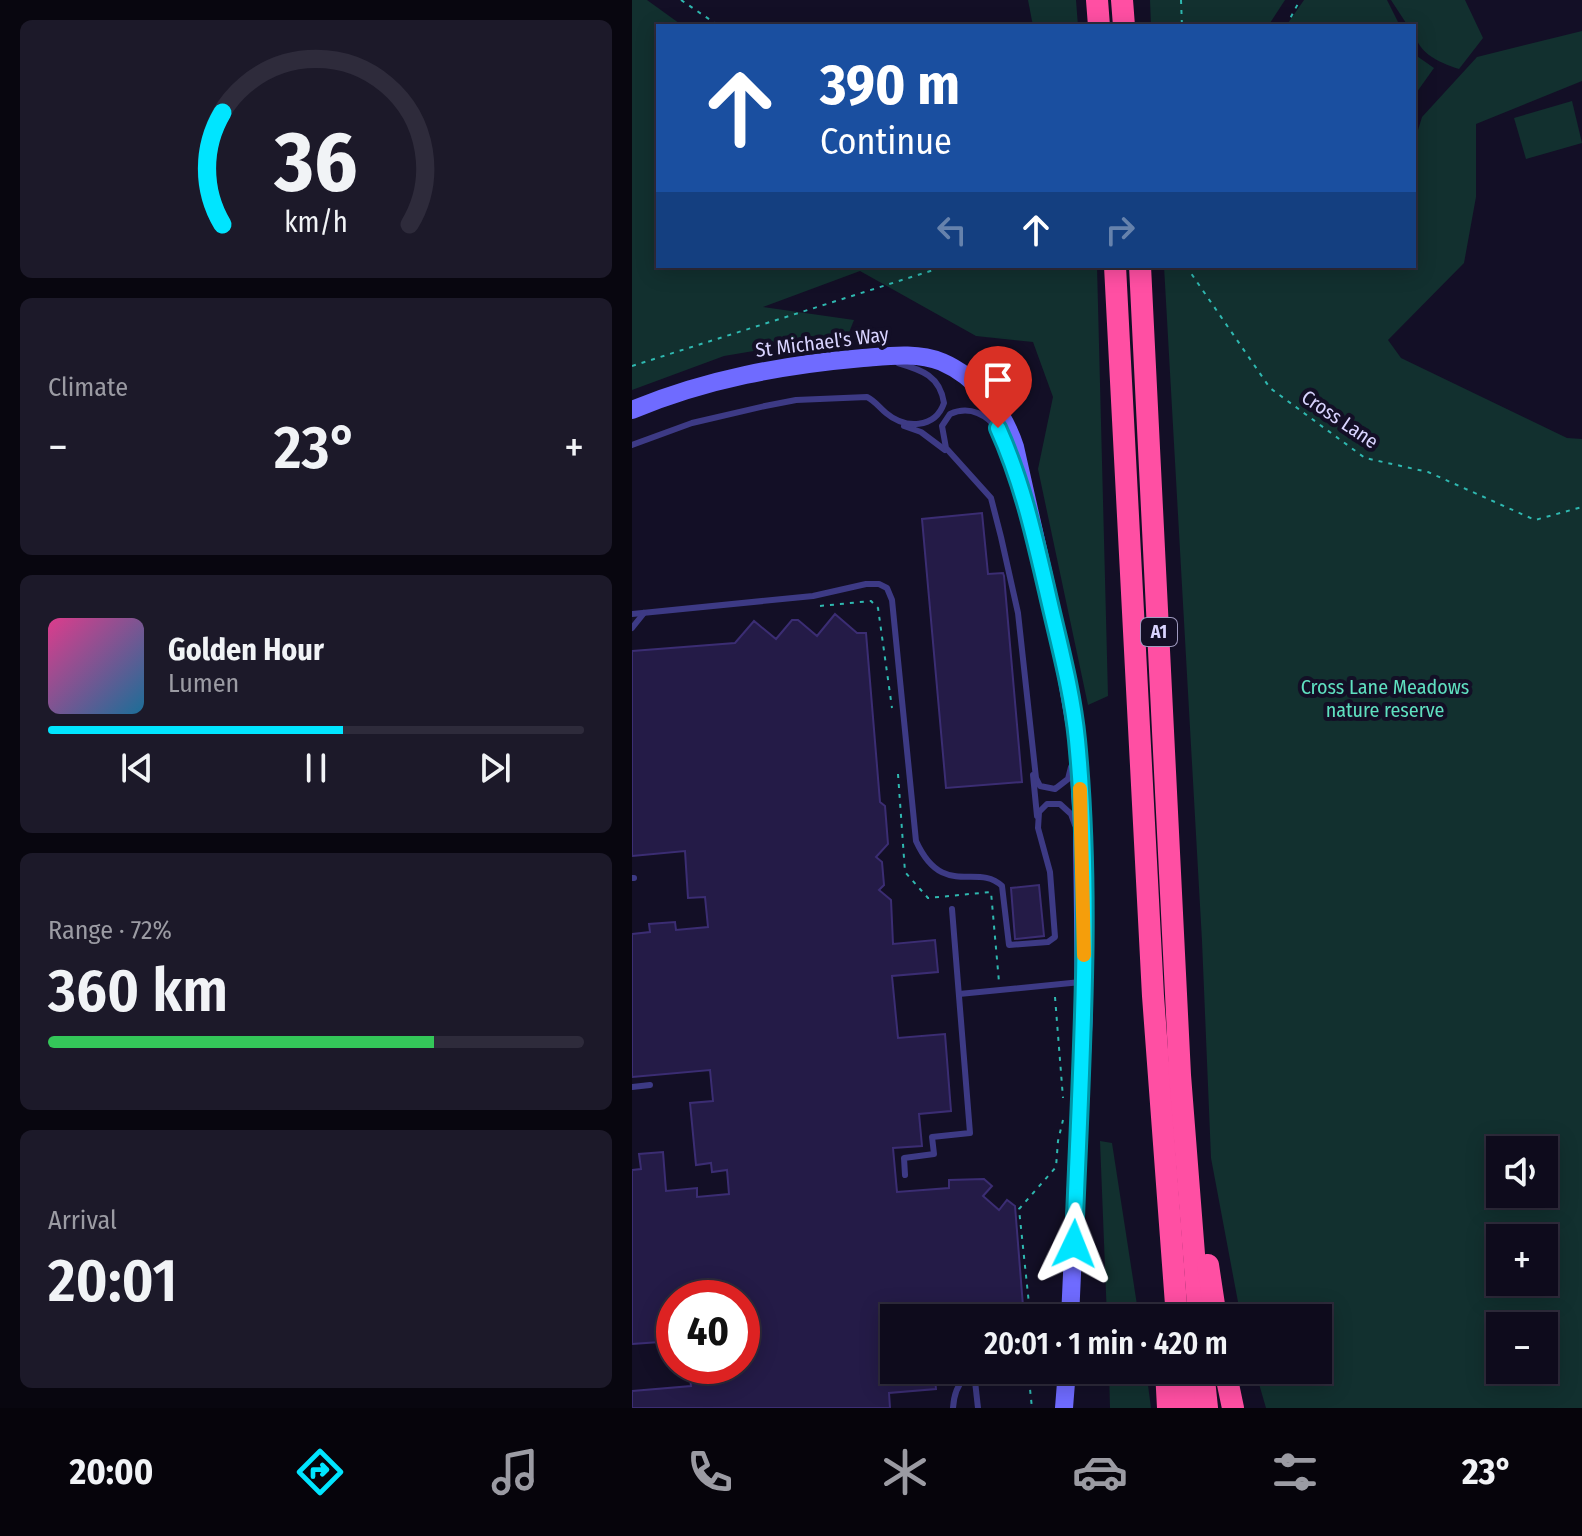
<!DOCTYPE html>
<meta charset="utf-8">
<style>
:root{--surface:#0e0b1c;--page:#1c1929;--text:#f1f3f6;--muted:#9b9ba3;--line:#2e2b3b;--accent:#00e5ff}
body{margin:0;font-family:"Fira Sans Condensed",sans-serif;background:var(--page);color:var(--text);height:100vh;display:flex;flex-direction:column;font-size:30px;white-space:nowrap}
*{box-sizing:border-box;margin:0}
p{font-size:26px;color:var(--muted)}
.icon{flex:none;width:44px;height:44px;fill:none;stroke:currentColor;stroke-width:2;stroke-linecap:round;stroke-linejoin:round}
.map{position:relative;flex:1;overflow:hidden}
.drawer{display:flex;flex-direction:column;gap:20px;padding:20px;background:#08060f;width:632px}
.drawer>*{flex:none}
.hud{position:absolute;left:24px;top:24px;width:760px;height:244px;border-radius:0px;box-shadow:0 4px 20px #0003,0 0 0 2px var(--line);background:#1a4fa0;color:#fff;overflow:hidden}
.buttons{position:absolute;left:854px;top:1136px;display:grid;gap:16px}
.buttons a{display:grid;place-items:center;width:72px;height:72px;border-radius:0px;background:var(--surface);box-shadow:0 4px 20px #0003,0 0 0 2px var(--line);font-size:40px}
.speed{position:absolute;left:24px;top:1280px;display:flex;gap:16px;font-size:40px;font-weight:700;text-align:center}
.speed>*{display:grid;place-content:center;width:104px;height:104px;border-radius:50%;background:var(--surface);box-shadow:0 4px 20px #0003,0 0 0 2px var(--line);line-height:1}
.speed .limit{border:12px solid #d22;background:#fff;color:#111}
.pin{position:absolute;display:grid;place-items:center;width:68px;height:68px;color:#fff;margin:-82px -34px;border-radius:50% 50% 50% 0;rotate:-45deg;box-shadow:0 0 8px #0007}
.pin .icon{rotate:45deg}
.me{position:absolute;width:88px;margin:-44px;rotate:2deg;stroke-linejoin:round;filter:drop-shadow(0 0 6px #0008)}
.turn{display:flex;align-items:center;gap:28px;height:168px;padding:0 32px;font-size:36px}
.turn .icon{width:104px;height:104px;stroke-width:2.5}
.turn b{display:block;font-size:56px;line-height:68px}
.lanes{display:flex;align-items:center;height:76px;padding:0 32px;background:#0003;justify-content:center;gap:40px;direction:ltr}
.lanes .off{opacity:.35}
.big{font-size:60px;font-weight:600;line-height:1.1}
.drawer .widget{flex:1;display:flex;flex-direction:column;justify-content:center;gap:12px;min-width:0;padding:0 28px;border-radius:12px;background:var(--page)}
.drawer .dial{align-items:center;gap:0}
.dial svg{height:208px;overflow:visible;fill:none;stroke:var(--line);stroke-width:7;stroke-linecap:round;text-anchor:middle}
.dial text{fill:var(--text);stroke:none}
.song{display:flex;align-items:center;gap:24px}
.cover{width:96px;height:96px;border-radius:12px;background:linear-gradient(135deg,hsl(330 70% 55%),hsl(200 70% 35%))}
.played{height:8px;border-radius:4px;background:linear-gradient(90deg,var(--accent) 55%,var(--line) 55%)}
.keys{display:flex;justify-content:space-around;direction:ltr}
.heat{display:flex;justify-content:space-between;align-items:center;font-size:44px;direction:ltr}
.charge{height:12px;border-radius:6px;background:linear-gradient(90deg,#34c759 72%,var(--line) 0)}
.trip{position:absolute;left:248px;top:1304px;width:452px;height:80px;border-radius:0px;background:var(--surface);box-shadow:0 4px 20px #0003,0 0 0 2px var(--line);font-weight:600;line-height:80px;text-align:center}
.dock{display:flex;height:128px;justify-content:space-around;align-items:center;background:#06040b;color:var(--muted)}
.dock .icon{width:56px;height:56px}
.dock .on{color:var(--accent)}
.dock b{font-size:36px;color:var(--text)}
main{display:flex;flex:1;min-height:0}
.map>svg:first-child{display:block}
.green{fill:#12302f;fill-rule:evenodd}
.building{fill:#241b47;stroke:#3b2d73;stroke-width:2}
.lines{fill:none;stroke-linecap:round;stroke-linejoin:round}
.path{stroke:#2fb8b0;stroke-width:2;stroke-dasharray:4 6;stroke-linecap:butt}
.lane{stroke:#3d3a85;stroke-width:6}
.secondary{stroke:#6f6bff;stroke-width:18}
.highway{stroke:#ff4fa3;stroke-width:22}
.route-casing{stroke:#0095a6;stroke-width:20}
.route{stroke:#00e5ff;stroke-width:14}
.slow{stroke:#f59e0b;stroke-width:14}
.labels{text-anchor:middle;dominant-baseline:central;stroke-width:8;stroke-linejoin:round;paint-order:stroke}
.shield{fill:#130f26;stroke:#9e99be;stroke-width:2}
.shield-label{font-size:18px;font-weight:bold;fill:#d9d4ff}
.street-label{font-size:20px;fill:#d9d4ff;stroke:#130f26}
.park-label{font-size:20px;fill:#5fe0c0;stroke:#130f26}
</style>
<main>
<section class="drawer">
<div class="widget dial"><svg viewBox="0 0 100 80">
<path d="M14 69A42 42 0 1 1 86 69"/>
<path d="M14 69A42 42 0 0 1 14 26" stroke="#00e5ff"/>
<text x="50" y="56" font-size="32" font-weight="700">36</text>
<text x="50" y="72" font-size="11">km/h</text>
</svg></div>
<div class="widget"><p>Climate</p>
<div class="heat"><a>−</a><b class="big">23°</b><a>+</a></div>
</div>
<div class="widget">
<div class="song"><i class="cover"></i><div><b>Golden Hour</b><p>Lumen</p></div></div>
<div class="played"></div>
<div class="keys"><svg class="icon" aria-label="previous" viewBox="0 0 24 24"><path d="M18 5L8 12l10 7zM5 5v14"/></svg><svg class="icon" aria-label="pause" viewBox="0 0 24 24"><path d="M8 5v14M16 5v14"/></svg><svg class="icon" aria-label="next" viewBox="0 0 24 24"><path d="M6 5l10 7-10 7zM19 5v14"/></svg></div>
</div>
<div class="widget"><p>Range · 72%</p><b class="big">360 km</b><div class="charge"></div></div>
<div class="widget"><p>Arrival</p><b class="big">20:01</b></div>
</section>
<div class="map">
<svg width="950" height="1408" viewBox="0 0 950 1408">
<rect width="100%" height="100%" fill="#130f26"/>
<g class="green">
<polygon points="0,0 15,0 51,26 26,26 26,266 465,266 476,696 456,705 406,469 421,397 401,342 344,336 228,271 131,307 222,320 216,335 92,356 0,390"/>
<polygon points="396,0 444,0 446,26 401,26"/>
<polygon points="518,0 653,0 636,26 519,26"/>
<polygon points="672,0 755,0 768,26 654,26"/>
<path d="M759,0H833L851,38L827,69C806,62 782,52 782,26H776Z"/>
<path d="M950,31V81L844,124V197L832,263L756,340L769,358L935,438L950,439V1408H634L623,1370H686V1318H609L579,1158L570,941L532,266H782V143L790,117L845,57ZM868,1150H912V1194H868ZM868,1238H912V1282H868ZM868,1326H912V1370H868Z"/>
<polygon points="782,54 802,68 782,96"/>
<polygon points="940,101 950,143 894,159 882,118"/>
<polygon points="468,1141 480,1143 507,1318 475,1318"/>
<polygon points="477,1370 514,1370 519,1408 478,1408"/>
</g>
<g class="building">
<polygon points="350,513 356,574 371,573 372,576 390,782 314,788 290,519"/>
<polygon points="203,614 225,633 234,633 248,802 253,806 256,844 244,857 250,862 252,885 247,890 259,900 261,944 303,940 306,972 260,976 266,1038 313,1034 319,1111 287,1114 290,1146 261,1148 265,1192 317,1188 317,1180 352,1179 360,1186 351,1196 367,1210 375,1200 383,1206 391,1306 385,1314 375,1305 364,1318 262,1318 262,1370 302,1370 304,1389 257,1393 258,1408 0,1408 0,1391 59,1386 57,1370 110,1366 110,1298 42,1298 42,1341 0,1344 0,1170 9,1169 7,1154 31,1152 34,1191 65,1188 65,1197 97,1194 95,1170 80,1172 79,1163 64,1165 58,1103 81,1101 78,1070 0,1077 0,934 18,932 17,924 43,922 44,930 76,927 73,897 56,898 53,851 0,856 0,651 103,643 122,621 144,639 160,620 166,620 185,636"/>
<polygon points="407,885 412,936 383,939 379,888"/>
</g>
<g class="lines">
<g class="path">
<polyline points="49,0 87,26"/>
<polyline points="549,0 550,26"/>
<polyline points="654,26 668,0"/>
<polyline points="554,266 638,388 733,458 796,472 903,520 950,507"/>
<polyline points="0,366 314,266"/>
<polyline points="188,606 239,601 246,608 260,708"/>
<polyline points="266,774 273,872 296,898 359,892 367,982"/>
<polyline points="423,997 431,1098"/>
<polyline points="393,1318 397,1304 387,1209 424,1167 426,1141 431,1120"/>
<polyline points="396,1370 400,1408"/>
</g>
<g class="lane">
<polyline points="272,426 289,432 313,450"/>
<path d="M367,431C356,415 338,405 318,414L310,426L314,448L359,498L369,537L386,613L404,778L408,786L423,789L436,779L439,767"/>
<path d="M0,445L60,423L133,406L164,400L235,397C243,401 247,407 254,413C273,429 303,429 312,403C308,376 290,370 266,363"/>
<path d="M0,614L181,596L234,584H247L255,588L260,600L284,841C311,900 345,862 370,886L377,945L416,942L423,937L418,872L406,828L407,812L415,804H428L439,814L443,825"/>
<polyline points="0,628 12,613"/>
<polyline points="401,775 405,816"/>
<polyline points="0,878 2,878"/>
<polyline points="327,994 449,982"/>
<polyline points="0,1087 18,1085"/>
<polyline points="273,1175 272,1158 302,1154 300,1137 338,1133 320,909"/>
<polyline points="342,1372 346,1408"/>
<path d="M321,1408C323,1379 336,1372 363,1370"/>
</g>
<g class="secondary">
<path d="M0,410C74,379 151,365 231,358C257,356 285,352 310,362C345,377 372,412 383,447L434,674L445,738L450,823L452,1010L438,1318"/>
<polyline points="432,1408 435,1370"/>
</g>
<g class="highway">
<polyline points="465,0 467,26"/>
<polyline points="490,0 492,26"/>
<polyline points="483,266 521,996 545,1318"/>
<polyline points="508,266 548,1075 567,1318"/>
<polyline points="576,1265 584,1318"/>
<polyline points="534,1370 536,1408"/>
<polyline points="551,1370 555,1408"/>
<polyline points="571,1370 575,1408"/>
<polyline points="593,1370 601,1408"/>
</g>
</g>
<g class="lines">
<g class="route-casing">
<path id="route" d="M366,428C390,481 402,535 415,591C426,640 440,689 445,740C461,907 448,1076 442,1244"/>
</g>
<use href="#route" class="route"/>
<polyline class="slow" points="448,789 452,955"/>
</g>
<g class="labels">
<rect class="shield" x="509" y="618" width="36" height="28" rx="6"/>
<g class="shield-label">
<text x="527" y="632">A1</text>
</g>
<g class="street-label">
<text transform="translate(190 342) rotate(-7)">St Michael's Way</text>
<text transform="translate(708 419) rotate(34)">Cross Lane</text>
</g>
<g class="park-label">
<text x="753" y="687">Cross Lane Meadows<tspan x="753" dy="23">nature reserve</tspan></text>
</g>
</g>
</svg>
<div class="buttons">
<a><svg class="icon" aria-label="sound" viewBox="0 0 24 24"><path d="M4 9h4l5-4v14l-5-4H4zM17 9q2 3 0 6"/></svg></a>
<a>+</a>
<a>−</a>
</div>
<div class="speed"><div class="limit">40</div></div>
<div class="pin" style="left:366px;top:428px;background:#d93025"><svg class="icon" aria-label="arrive" viewBox="0 0 24 24"><path d="M6 21V4h12l-3 4 3 4H6"/></svg></div>
<svg class="me" style="left:442px;top:1244px" viewBox="-20 -20 40 40"><path d="M0-17L14 15 0 8-14 15z" fill="#00e5ff" stroke="#fff" stroke-width="4"/></svg>
<div class="trip">20:01 · 1 min · 420 m</div>
<div class="hud">
<div class="turn"><svg class="icon" aria-label="ahead" viewBox="0 0 24 24"><path d="M12 20V5M6 11l6-6 6 6"/></svg><div><b>390 m</b>Continue</div></div>
<div class="lanes"><svg class="icon off" aria-label="left" viewBox="0 0 24 24"><path d="M17 20v-9H6M10 6l-5 5 5 5"/></svg><svg class="icon" aria-label="ahead" viewBox="0 0 24 24"><path d="M12 20V5M6 11l6-6 6 6"/></svg><svg class="icon off" aria-label="right" viewBox="0 0 24 24"><path d="M7 20v-9h11M14 6l5 5-5 5"/></svg></div>
</div>
</div>
</main>
<nav class="dock">
<b>20:00</b>
<svg class="icon on" aria-label="directions" viewBox="0 0 24 24"><path d="M12 3l9 9-9 9-9-9zM9 14v-3h6M13 9l2 2-2 2"/></svg>
<svg class="icon" aria-label="music" viewBox="0 0 24 24"><path d="M9 18V5l10-2v13"/><circle cx="6" cy="18" r="3"/><circle cx="16" cy="16" r="3"/></svg>
<svg class="icon" aria-label="phone" viewBox="0 0 24 24"><path d="M5 4h4l2 5-3 2q2 4 5 5l2-3 5 2v4C11 20 4 13 5 4z"/></svg>
<svg class="icon" aria-label="climate" viewBox="0 0 24 24"><path d="M12 3v18M4 7l16 10M4 17L20 7"/></svg>
<svg class="icon" aria-label="car" viewBox="0 0 24 24"><path d="M5 17H2v-5l4-1 3-4h7l3 4 3 1v5h-3M9 17h6M6 11h13"/><circle cx="7" cy="17" r="2"/><circle cx="17" cy="17" r="2"/></svg>
<svg class="icon" aria-label="filters" viewBox="0 0 24 24"><path d="M4 7h16M4 17h16"/><circle cx="9" cy="7" r="2"/><circle cx="15" cy="17" r="2"/></svg>
<b>23°</b>
</nav>
